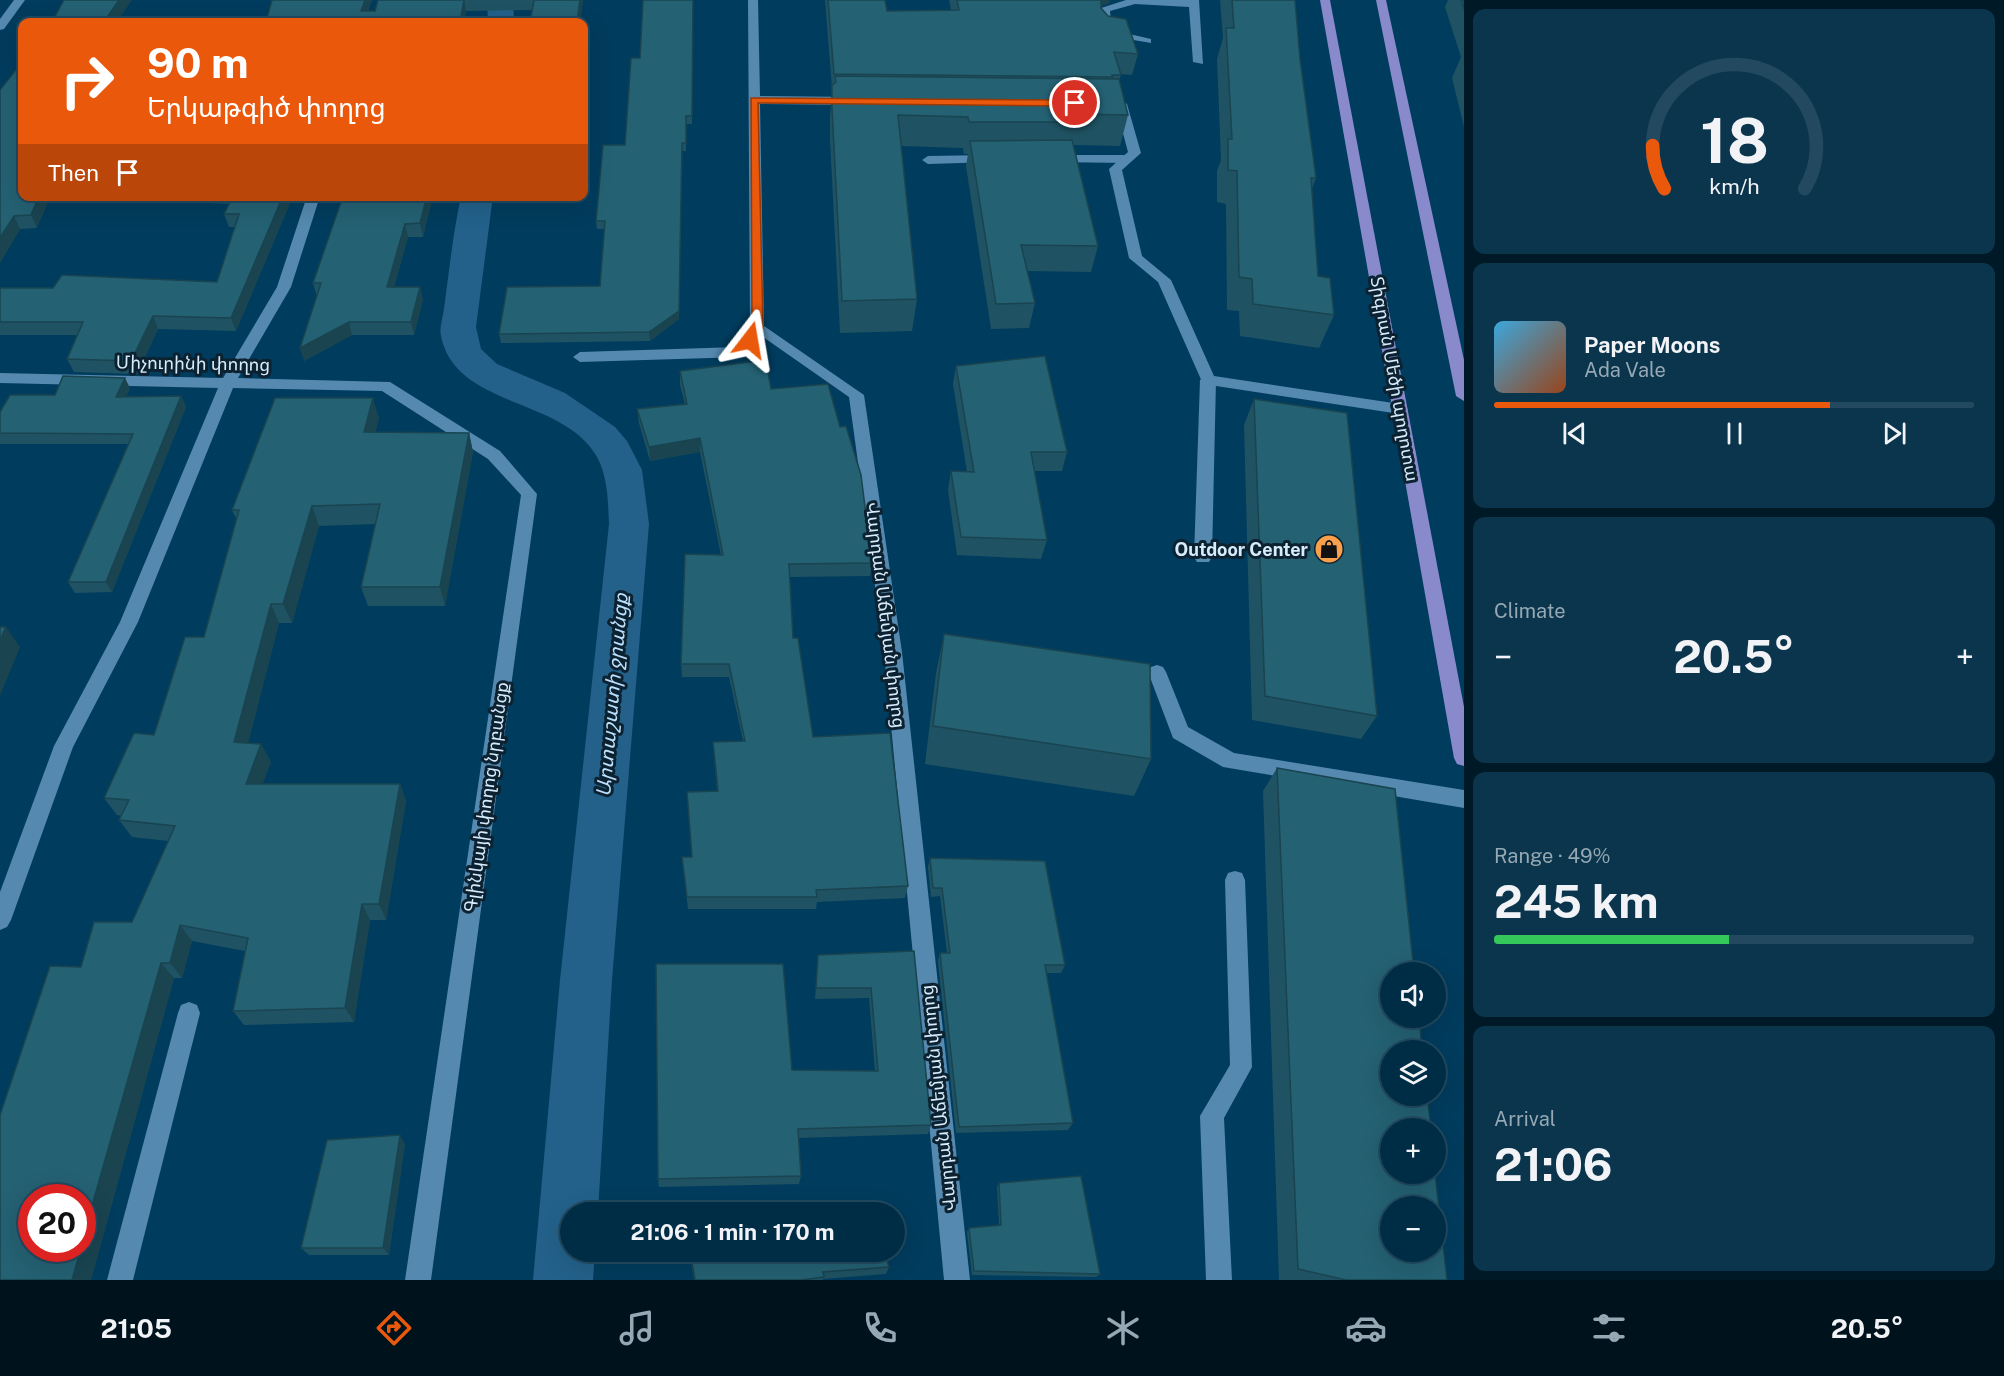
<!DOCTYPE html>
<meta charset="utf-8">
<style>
:root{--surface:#002d46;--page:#0a354d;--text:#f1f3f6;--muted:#95a8b3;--line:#22495f;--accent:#ea580c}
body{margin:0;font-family:"Public Sans","Noto Sans Armenian",sans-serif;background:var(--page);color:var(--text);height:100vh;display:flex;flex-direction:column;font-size:22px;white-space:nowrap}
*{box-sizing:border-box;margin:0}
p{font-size:20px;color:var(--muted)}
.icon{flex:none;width:33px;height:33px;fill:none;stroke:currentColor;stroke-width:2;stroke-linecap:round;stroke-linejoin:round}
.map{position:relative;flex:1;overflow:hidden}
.panel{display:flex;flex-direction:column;gap:9px;padding:9px;background:#001926;width:540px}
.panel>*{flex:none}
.hud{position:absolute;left:18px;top:18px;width:570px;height:183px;border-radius:12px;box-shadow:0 6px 24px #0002,0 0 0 2px var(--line);background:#ea580c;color:#fff;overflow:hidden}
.tools{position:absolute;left:1380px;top:962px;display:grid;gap:12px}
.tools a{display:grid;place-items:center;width:66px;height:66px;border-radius:50%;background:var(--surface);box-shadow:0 6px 24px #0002,0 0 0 2px var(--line);font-size:30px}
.speed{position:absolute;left:18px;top:1184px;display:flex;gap:12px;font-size:30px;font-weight:700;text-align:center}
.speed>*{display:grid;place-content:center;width:78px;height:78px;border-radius:50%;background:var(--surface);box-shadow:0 6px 24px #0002,0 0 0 2px var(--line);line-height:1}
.speed .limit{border:9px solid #d22;background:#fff;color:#111}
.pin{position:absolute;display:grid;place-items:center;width:51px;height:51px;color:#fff;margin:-26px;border:3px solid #fff;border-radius:50%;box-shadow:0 2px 6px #0007}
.me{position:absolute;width:66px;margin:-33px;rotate:14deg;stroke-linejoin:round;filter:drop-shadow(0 0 4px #0008)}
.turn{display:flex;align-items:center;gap:21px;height:126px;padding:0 30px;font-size:27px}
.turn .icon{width:78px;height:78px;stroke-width:2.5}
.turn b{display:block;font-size:42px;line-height:51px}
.then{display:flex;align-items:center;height:57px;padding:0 30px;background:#0003;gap:12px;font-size:22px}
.big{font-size:45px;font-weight:700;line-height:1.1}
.panel .tile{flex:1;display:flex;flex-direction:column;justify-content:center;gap:9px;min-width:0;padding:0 21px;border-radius:12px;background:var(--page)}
.panel .dial{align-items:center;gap:0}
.dial svg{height:156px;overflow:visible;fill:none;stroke:var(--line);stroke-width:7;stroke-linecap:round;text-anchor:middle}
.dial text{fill:var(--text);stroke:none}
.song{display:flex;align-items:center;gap:18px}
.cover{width:72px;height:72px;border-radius:9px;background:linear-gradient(135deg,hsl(200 70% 55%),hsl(20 70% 35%))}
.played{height:6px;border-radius:3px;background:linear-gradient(90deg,var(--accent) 70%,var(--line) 70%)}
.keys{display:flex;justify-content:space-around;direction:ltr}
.heat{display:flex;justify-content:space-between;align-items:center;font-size:33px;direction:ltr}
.charge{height:9px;border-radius:4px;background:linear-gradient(90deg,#34c759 49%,var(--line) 0)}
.trip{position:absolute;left:560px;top:1202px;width:345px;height:60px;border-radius:30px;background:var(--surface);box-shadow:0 6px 24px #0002,0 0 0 2px var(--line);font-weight:700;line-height:60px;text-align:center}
.tabs{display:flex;height:96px;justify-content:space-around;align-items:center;background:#00121c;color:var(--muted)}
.tabs .icon{width:42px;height:42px}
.tabs .current{color:var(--accent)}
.tabs b{font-size:27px;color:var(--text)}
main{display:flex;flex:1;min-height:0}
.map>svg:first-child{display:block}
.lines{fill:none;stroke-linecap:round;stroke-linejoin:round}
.canal{fill:#23618a;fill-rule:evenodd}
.lane{fill:#5589af;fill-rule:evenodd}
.street{fill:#5589af;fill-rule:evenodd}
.primary{fill:#898acc;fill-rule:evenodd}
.wall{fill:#1f5363}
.shaded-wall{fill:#194450}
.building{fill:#246173;stroke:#194450;stroke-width:1.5;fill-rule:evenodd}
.route{fill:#ea580c;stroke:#983908;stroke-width:1.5}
.labels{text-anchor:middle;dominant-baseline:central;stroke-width:6;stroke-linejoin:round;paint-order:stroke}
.street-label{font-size:18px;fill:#d6ecfd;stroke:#0c2231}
.poi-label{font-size:18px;font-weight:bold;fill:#d6ecfd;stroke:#0c2231;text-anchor:end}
.water-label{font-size:20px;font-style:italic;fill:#bbe1ff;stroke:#0c2231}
</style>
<main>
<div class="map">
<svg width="1464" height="1280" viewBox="0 0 1464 1280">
<rect width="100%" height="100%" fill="#003c5e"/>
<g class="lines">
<g class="canal">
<polygon points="487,0 513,0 514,22 488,22"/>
<path d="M461,196H493L476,327L481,349L497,364L565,393L615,427L627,441L642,470L649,524L612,980L598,1212H570V1251H595L593,1280H533L560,980L609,524C608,502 608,477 597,457C564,397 455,408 441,336C439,327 443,318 444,309C449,271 453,234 461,196Z"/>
</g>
<g class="lane">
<polygon points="1126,0 1199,0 1203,64 1193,62 1189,7 1135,4 1110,11 1112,30 1151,39 1151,43 1104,35 1099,29 1098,9"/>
<polygon points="990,155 996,159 994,162 928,164 922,160 928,156"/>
<polygon points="1054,155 1127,155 1133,159 1127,163 1050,162 1048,159"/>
<polygon points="757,323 764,328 748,355 743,357 580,362 573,357 580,352 738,347 752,325"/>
<polygon points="1208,375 1216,380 1212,557 1209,562 1197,562 1194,557 1200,380"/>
<polygon points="1157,665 1163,667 1166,672 1188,727 1234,753 1464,790 1464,808 1223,767 1173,738 1148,672 1151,667"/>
<polygon points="1235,871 1242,873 1245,880 1252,1067 1224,1118 1232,1280 1206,1280 1200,1116 1230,1065 1225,880 1228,873"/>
<polygon points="189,1002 197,1005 200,1013 133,1280 107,1280 178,1013 181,1005"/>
</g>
<g class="street">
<polygon points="14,0 25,0 4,29 0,30 0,19"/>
<polygon points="748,0 758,0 760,96 855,97 861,101 855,105 760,104 764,326 864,395 902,652 970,1280 944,1280 884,652 849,397 750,328"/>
<polygon points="1121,100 1127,104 1141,153 1122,170 1142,256 1171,280 1214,376 1400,404 1408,409 1405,413 1400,414 1203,384 1158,282 1129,258 1109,169 1128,152 1116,107 1111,104"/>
<polygon points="307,196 320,196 291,287 238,378 390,382 500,451 537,494 431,1280 405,1280 521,495 488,459 382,391 233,388 138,622 73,747 11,920 7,927 0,930 0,892 54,746 120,622 218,388 0,383 0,373 223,378 277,287"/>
</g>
<g class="primary">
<polygon points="1320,0 1330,0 1464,707 1464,766 1457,764 1454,758"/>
<polygon points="1376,0 1386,0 1464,360 1464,401 1456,396"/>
</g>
</g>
<g class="wall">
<polygon points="372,0 368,11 375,11 378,0 583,0 580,22 532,10 466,11 464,22 266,22"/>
<polygon points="693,0 692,124 686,124 686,151 682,151 679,319 650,341 501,343 499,334 600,286 604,229 597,229 596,221 625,145 640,58"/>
<polygon points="825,0 885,0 887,11 951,10 949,0 1110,0 1109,3 1101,6 1101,8 1138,54 1132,75 1121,74 1119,82 1128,115 1120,146 1073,145 1098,246 1091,272 1027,271 1035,303 1029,328 991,329 966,166 968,154 964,154 963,148 901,146 917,299 912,331 840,333 830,140 830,116 832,88"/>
<polygon points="1220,0 1295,0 1300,59 1316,178 1312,189 1318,276 1334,315 1319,348 1240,336 1239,311 1227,310 1226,204 1217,202 1217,171 1221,160 1217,59 1223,38"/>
<polygon points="1448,0 1464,0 1464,127 1452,78 1461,57 1445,7"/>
<polygon points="0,90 37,228 20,229 0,263"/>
<polygon points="161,196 293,196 236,331 158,329 137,374 74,372 67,359 77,335 0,335 0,288 53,288 217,282 235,227 229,227 224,214 229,204 163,201"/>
<polygon points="433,196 423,237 408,237 394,287 420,287 423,300 414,335 352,335 304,361 317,297 313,283"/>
<polygon points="956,366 1067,452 1062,471 1034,471 1047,540 1041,559 957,555 948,490 951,471 967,472 953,384"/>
<polygon points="680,371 771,389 872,563 870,576 789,577 793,638 813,737 908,886 905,898 817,902 816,909 688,909 682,857 692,857 717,791 713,742 743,741 729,677 682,677 681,664 721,555 700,452 650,461 639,423 637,409 685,404 680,385"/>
<polygon points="130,388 126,397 181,396 186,407 112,592 75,593 68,582 128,444 0,444 0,412 55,395"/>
<polygon points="1254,399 1377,716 1361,739 1252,720 1244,425"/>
<polygon points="379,418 375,433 469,433 473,452 445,606 368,606 361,587 375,524 319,526 292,623 279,623 248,743 261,744 271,762 262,784 400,784 406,801 386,920 370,920 354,1022 244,1025 233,1011 245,951 192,941 182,978 174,978 91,1280 0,1280 81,967 132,922 168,841 132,837 119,820 121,816 117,815 104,798 154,735 204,637 237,520 232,510"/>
<polygon points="944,634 1151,759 1134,796 925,764 936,673"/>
<polygon points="1277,768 1447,1280 1279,1280 1263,791"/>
<polygon points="930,858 1065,965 1061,973 1046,973 1073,1123 1068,1130 956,1133 938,961 940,953 947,953 940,896 931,897 928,867"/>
<polygon points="914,951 931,1125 928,1134 798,1138 801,1176 799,1184 659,1187 658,1179 792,1070 875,1071 869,998 815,999 818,955"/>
<polygon points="405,1144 389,1255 309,1255 301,1248"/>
<polygon points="999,1183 1100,1274 1096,1277 972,1275 967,1232 969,1228 999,1225 997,1187"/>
<polygon points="689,1251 889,1267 886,1274 823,1279 823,1280 694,1280"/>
</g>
<g class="shaded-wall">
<polygon points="119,0 132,0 117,22 104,22"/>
<polygon points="365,0 372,0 364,22 361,11"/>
<polygon points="464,0 466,11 464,22 460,22"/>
<polygon points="580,0 583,0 580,22 577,22"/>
<polygon points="1098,0 1110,0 1109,3 1096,8"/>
<polygon points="682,151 679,319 650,341 649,332"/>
<polygon points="39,196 51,196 37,228 31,215"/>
<polygon points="283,196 293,196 236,331 231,318"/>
<polygon points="427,196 433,196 423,237 420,223"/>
<polygon points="14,216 20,229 0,263 0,238"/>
<polygon points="405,224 408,237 390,300 387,287"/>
<polygon points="420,287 423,300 414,335 411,322"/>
<polygon points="153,316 158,329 137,374 131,361"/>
<polygon points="349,322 352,335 304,361 300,348"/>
<polygon points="125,378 130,388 121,408 116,397"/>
<polygon points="181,396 186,407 112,592 106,582"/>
<polygon points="373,398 379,418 370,452 364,432"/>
<polygon points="469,433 473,452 445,606 440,587"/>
<polygon points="700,438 700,452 650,461 649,447"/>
<polygon points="312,506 319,526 292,623 283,604"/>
<polygon points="271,604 279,623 244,760 234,742"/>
<polygon points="6,627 20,647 0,696 0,640"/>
<polygon points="261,744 271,762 256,802 246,784"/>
<polygon points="400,784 406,801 386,920 379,904"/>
<polygon points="362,904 370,920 354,1022 345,1008"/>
<polygon points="180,925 192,941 182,978 170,963"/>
<polygon points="161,963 174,978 91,1280 72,1280 81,1248 82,1248 82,1241"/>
<polygon points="400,1135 405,1144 389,1255 383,1248"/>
</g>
<g class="building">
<polygon points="64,0 119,0 104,22 52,22"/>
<polygon points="272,0 365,0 361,11 375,11 378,0 464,0 460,22 266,22"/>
<polygon points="534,0 580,0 577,22 530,22"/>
<polygon points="643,0 693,0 692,116 686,116 686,143 682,143 679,311 649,332 499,334 507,287 600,286 605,221 596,221 603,145 625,145 631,58 640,58"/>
<polygon points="828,0 885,0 887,11 959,10 957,0 1101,0 1101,8 1108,16 1126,19 1138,54 1114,52 1121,75 1112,75 1113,77 834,74"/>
<polygon points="1232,0 1295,0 1300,59 1316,178 1311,178 1318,276 1330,278 1334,315 1253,304 1252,279 1239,277 1237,171 1228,170 1228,139 1232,139 1226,28 1234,28"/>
<polygon points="1461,0 1464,0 1464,9"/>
<polygon points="22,62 22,196 39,196 31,215 14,216 0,238 0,90"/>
<polygon points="835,76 1119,79 1128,115 1068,114 1070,122 969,122 968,117 898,115 917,299 842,301 832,109 832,85 836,82"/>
<polygon points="1072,140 1098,246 1021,245 1035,303 996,304 970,141"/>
<polygon points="233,196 283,196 231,318 153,316 131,361 67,359 83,322 0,322 0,288 53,288 62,275 217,282 239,214 224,214"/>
<polygon points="343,196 427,196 420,223 405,224 387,287 420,287 411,322 349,322 300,348 321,283 313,283"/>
<polygon points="1045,356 1067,452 1031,452 1047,540 961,537 951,471 974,472 956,366"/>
<polygon points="766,360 771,389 828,384 840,427 846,426 861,475 872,563 789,564 793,638 798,638 813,737 890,733 908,886 816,890 817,897 687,897 682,857 692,857 687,792 718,791 713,742 745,741 729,664 681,664 685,554 723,555 700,438 649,447 637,409 687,404 680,371"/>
<polygon points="63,376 125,378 116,397 181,396 106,582 68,582 133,434 0,433 0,412 10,395 55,395"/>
<polygon points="275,398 373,398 364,432 469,433 440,587 361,587 380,504 312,506 283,604 271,604 234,742 261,744 246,784 400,784 379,904 362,904 345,1008 233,1011 248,938 180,925 170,963 161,963 82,1241 82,1197 32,1197 32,1248 81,1248 72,1280 0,1280 0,1115 50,966 81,967 94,922 132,922 175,826 119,820 129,800 104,798 134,733 154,735 185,637 204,637 239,510 232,510"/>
<polygon points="1254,399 1347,413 1377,716 1265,696"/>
<polygon points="0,627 6,627 0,640"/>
<polygon points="944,634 1150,664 1151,759 933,726"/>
<path d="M1277,768L1395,789L1414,972H1390V1017H1419L1422,1050H1390V1095H1427L1431,1128H1390V1173H1435L1447,1280H1346L1298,1269ZM1390,1206H1436V1251H1390Z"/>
<polygon points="930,858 1045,861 1065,965 1045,965 1073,1123 959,1127 940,953 950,953 942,888 933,888"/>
<polygon points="914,951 931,1125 798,1129 801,1176 658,1179 656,964 783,964 792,1070 878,1071 871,988 816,988 818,955"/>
<polygon points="400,1135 383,1248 301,1248 327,1140"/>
<polygon points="1081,1176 1100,1274 974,1271 969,1228 1001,1225 999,1183"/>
<polygon points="690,1251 884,1251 889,1267 823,1272 824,1277 801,1280 695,1280"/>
</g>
<polygon class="route" points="751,98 1075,100 1080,103 1075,106 758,103 763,328 754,343 750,344 745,340 752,328"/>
<defs>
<g id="shop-disc" transform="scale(1.5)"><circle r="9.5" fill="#f9a04c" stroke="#0c2231"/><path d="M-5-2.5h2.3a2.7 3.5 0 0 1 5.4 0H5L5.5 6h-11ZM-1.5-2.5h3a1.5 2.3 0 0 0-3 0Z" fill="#111"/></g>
</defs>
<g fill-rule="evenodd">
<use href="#shop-disc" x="1329" y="549"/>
</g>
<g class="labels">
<g class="street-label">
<text transform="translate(193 363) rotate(1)">Միչուրինի փողոց</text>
<text transform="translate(1395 379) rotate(80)">Տիգրան Մեծի պողոտա</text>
<text transform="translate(886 615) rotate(83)">Վարդան Աճեմյան փողոց</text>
<text transform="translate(486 797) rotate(-82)">Գլինկայի փողոց նրբանցք</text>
<text transform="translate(938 1098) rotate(-96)">Վարդան Աճեմյան փողոց</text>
</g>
<g class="poi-label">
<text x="1308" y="549">Outdoor Center</text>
</g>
<g class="water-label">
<text transform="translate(612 695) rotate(-85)">Արտաշատի ջրանցք</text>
</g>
</g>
</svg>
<div class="tools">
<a><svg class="icon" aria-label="sound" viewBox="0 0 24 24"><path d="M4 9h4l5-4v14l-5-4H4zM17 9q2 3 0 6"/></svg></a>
<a><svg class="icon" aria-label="layers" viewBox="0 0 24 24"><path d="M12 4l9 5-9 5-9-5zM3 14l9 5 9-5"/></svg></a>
<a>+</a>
<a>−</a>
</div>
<div class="speed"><div class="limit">20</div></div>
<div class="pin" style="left:1075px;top:103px;background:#d93025"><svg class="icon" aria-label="arrive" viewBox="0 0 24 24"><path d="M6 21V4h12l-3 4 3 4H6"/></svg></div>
<svg class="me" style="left:750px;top:340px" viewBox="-20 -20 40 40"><path d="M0-17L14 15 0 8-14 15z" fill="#ea580c" stroke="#fff" stroke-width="4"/></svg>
<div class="trip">21:06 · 1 min · 170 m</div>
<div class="hud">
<div class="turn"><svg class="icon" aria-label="right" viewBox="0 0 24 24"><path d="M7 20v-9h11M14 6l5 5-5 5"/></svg><div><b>90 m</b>Երկաթգիծ փողոց</div></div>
<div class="then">Then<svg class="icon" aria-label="arrive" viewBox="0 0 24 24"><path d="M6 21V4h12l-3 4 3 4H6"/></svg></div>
</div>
</div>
<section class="panel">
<div class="tile dial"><svg viewBox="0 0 100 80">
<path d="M14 69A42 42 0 1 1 86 69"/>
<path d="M14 69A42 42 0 0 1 8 47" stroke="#ea580c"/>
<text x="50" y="56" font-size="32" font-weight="700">18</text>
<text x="50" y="72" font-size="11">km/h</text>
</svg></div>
<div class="tile">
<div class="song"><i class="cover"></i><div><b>Paper Moons</b><p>Ada Vale</p></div></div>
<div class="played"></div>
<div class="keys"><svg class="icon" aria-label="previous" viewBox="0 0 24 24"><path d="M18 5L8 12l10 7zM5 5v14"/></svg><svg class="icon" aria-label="pause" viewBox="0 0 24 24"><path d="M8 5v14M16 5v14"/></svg><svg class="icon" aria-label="next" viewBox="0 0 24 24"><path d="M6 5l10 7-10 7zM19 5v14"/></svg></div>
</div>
<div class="tile"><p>Climate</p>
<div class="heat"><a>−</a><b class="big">20.5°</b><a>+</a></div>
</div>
<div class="tile"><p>Range · 49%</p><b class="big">245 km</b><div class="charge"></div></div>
<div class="tile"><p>Arrival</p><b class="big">21:06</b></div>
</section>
</main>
<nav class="tabs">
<b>21:05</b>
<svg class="icon current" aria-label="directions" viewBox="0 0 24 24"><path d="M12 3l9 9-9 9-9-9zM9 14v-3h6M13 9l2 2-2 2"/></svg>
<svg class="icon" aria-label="music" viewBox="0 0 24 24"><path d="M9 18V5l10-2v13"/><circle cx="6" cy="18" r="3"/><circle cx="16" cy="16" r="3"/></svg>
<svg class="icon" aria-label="phone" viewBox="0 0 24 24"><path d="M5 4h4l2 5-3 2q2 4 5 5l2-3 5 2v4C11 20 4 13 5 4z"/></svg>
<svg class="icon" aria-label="climate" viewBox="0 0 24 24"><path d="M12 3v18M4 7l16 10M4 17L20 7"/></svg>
<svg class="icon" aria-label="car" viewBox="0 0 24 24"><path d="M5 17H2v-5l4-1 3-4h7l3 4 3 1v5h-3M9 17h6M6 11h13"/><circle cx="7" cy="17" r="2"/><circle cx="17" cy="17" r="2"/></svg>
<svg class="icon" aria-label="filters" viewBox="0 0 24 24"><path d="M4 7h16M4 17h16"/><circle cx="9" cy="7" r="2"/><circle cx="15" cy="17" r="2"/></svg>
<b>20.5°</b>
</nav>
